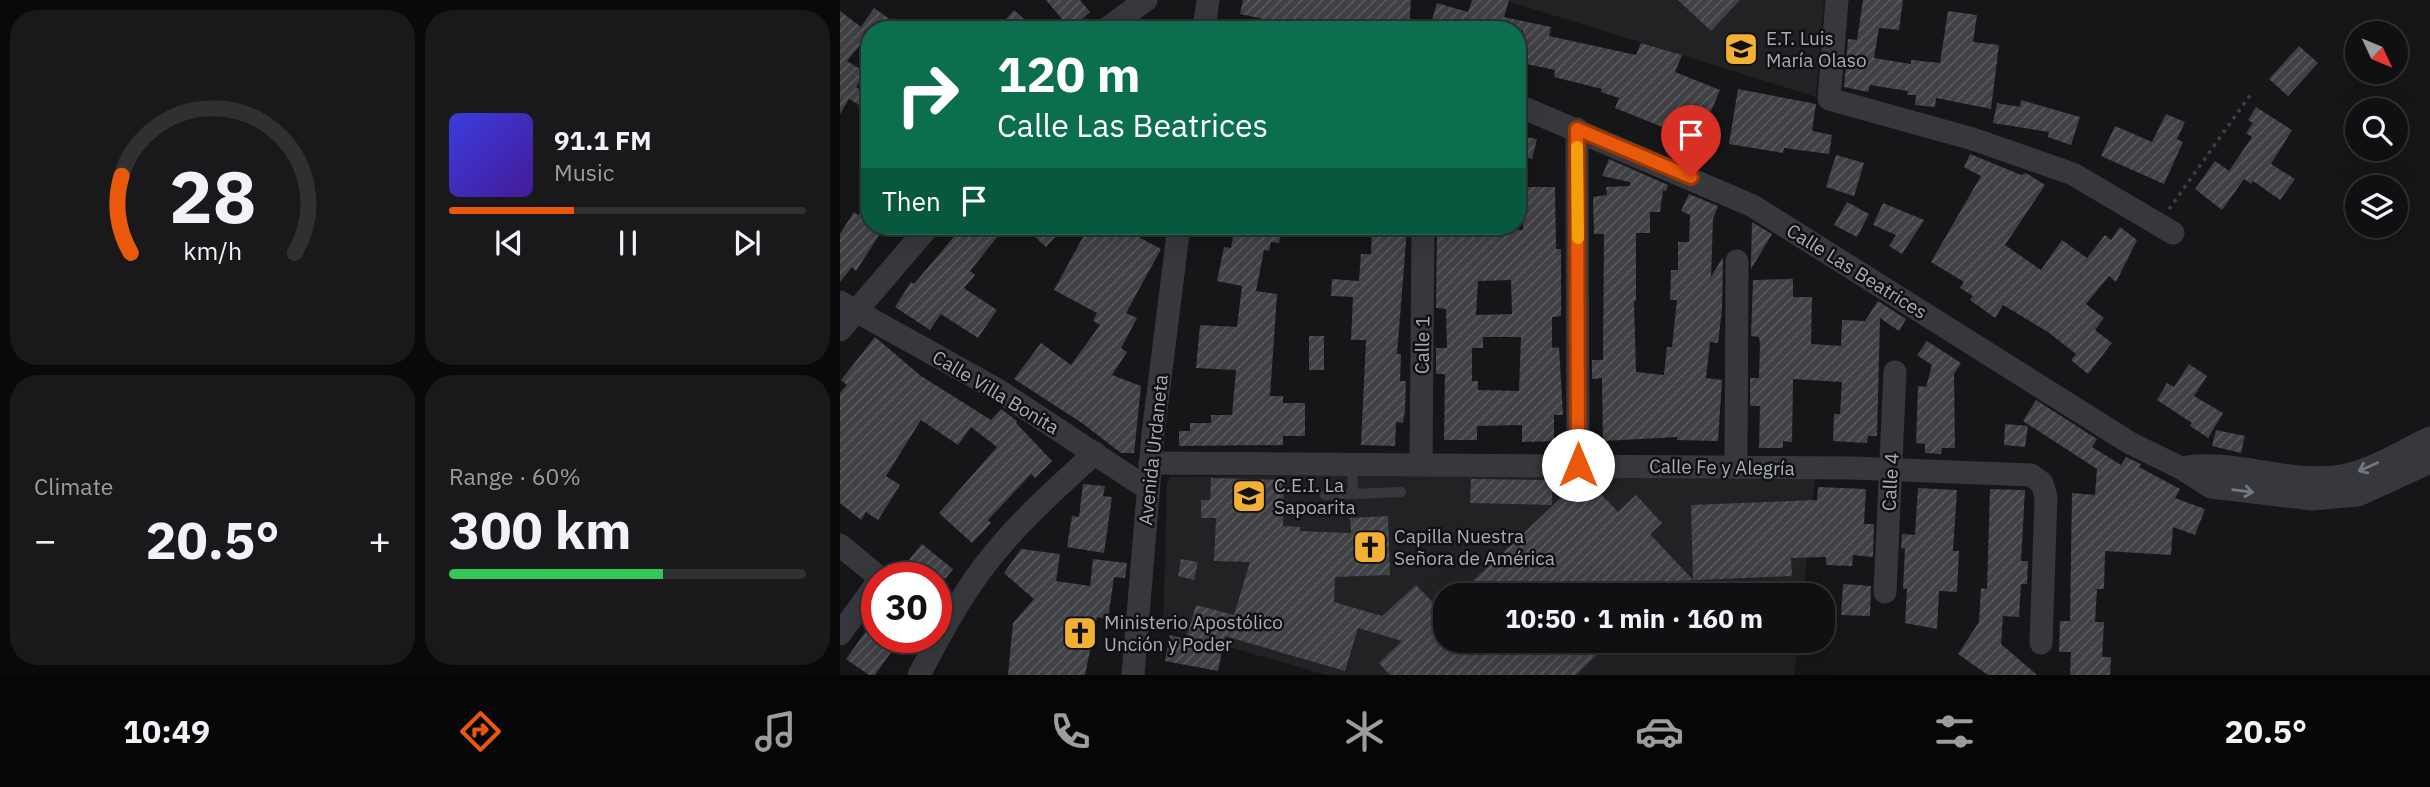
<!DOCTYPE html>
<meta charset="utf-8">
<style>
:root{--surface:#101012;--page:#19191b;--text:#f1f3f6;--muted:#9c9d9f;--line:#303032;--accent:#ea580c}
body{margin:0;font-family:"IBM Plex Sans",sans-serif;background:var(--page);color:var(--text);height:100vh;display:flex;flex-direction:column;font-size:26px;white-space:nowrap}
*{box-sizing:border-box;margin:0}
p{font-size:23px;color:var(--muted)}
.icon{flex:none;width:38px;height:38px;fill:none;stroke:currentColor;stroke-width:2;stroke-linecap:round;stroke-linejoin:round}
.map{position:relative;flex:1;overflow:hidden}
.sheet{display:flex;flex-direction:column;gap:10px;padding:10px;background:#09090a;width:840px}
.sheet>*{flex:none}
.banner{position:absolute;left:21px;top:21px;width:665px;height:214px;border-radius:28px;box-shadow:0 7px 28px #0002,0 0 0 2px var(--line);background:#0b6e4f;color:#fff;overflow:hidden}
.needle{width:46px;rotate:134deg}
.controls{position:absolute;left:1505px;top:21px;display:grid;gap:14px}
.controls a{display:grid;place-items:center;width:63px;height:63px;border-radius:50%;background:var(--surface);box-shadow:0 7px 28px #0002,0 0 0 2px var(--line);font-size:35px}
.speed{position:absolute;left:21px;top:562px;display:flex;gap:14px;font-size:35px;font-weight:700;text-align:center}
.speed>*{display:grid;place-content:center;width:91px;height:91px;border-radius:50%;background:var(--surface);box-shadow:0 7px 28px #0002,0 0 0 2px var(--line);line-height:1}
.speed .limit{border:10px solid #d22;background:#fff;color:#111}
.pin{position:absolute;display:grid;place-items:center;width:60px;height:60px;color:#fff;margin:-72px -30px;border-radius:50% 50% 50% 0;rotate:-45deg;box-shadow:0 0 7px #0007}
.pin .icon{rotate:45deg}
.me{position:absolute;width:77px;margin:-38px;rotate:0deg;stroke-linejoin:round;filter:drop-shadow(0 0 5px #0008)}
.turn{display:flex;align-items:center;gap:24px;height:147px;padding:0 21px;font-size:32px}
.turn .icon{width:91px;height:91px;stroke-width:2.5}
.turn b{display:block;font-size:49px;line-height:60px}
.then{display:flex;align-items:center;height:66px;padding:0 21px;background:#0003;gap:14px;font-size:26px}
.big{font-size:52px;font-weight:800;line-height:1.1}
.sheet .card{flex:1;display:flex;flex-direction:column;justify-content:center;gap:10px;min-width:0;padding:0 24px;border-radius:28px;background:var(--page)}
.sheet .dial{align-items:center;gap:0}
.dial svg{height:182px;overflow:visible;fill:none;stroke:var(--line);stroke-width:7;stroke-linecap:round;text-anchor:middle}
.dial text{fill:var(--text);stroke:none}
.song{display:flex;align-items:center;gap:21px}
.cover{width:84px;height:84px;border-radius:10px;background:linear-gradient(135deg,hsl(240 70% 55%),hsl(260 70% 35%))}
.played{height:7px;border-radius:4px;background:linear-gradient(90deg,var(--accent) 35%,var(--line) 35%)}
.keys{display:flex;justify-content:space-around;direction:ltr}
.heat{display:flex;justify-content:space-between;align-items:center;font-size:38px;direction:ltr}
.charge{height:10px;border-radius:5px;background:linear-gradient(90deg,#34c759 60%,var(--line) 0)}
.sheet .tiles{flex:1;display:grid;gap:10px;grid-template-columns:repeat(2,1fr)}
.trip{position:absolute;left:593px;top:583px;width:402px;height:70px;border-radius:28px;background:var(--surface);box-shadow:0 7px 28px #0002,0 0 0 2px var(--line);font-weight:800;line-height:70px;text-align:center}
.tab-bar{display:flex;height:112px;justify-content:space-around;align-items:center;background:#060607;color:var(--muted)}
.tab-bar .icon{width:49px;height:49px}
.tab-bar .on{color:var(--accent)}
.tab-bar b{font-size:32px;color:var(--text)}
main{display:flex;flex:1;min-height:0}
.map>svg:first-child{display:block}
.built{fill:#222225}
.building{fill:url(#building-hatch);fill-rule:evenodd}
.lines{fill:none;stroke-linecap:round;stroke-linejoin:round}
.path{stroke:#3d3f44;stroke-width:3.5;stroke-dasharray:3.5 5;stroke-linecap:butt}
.service{stroke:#37383d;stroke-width:10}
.minor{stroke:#37383d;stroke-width:23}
.oneway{stroke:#757881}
.route-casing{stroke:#983908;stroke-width:18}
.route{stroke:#ea580c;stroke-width:12}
.slow{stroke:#f59e0b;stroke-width:12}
.labels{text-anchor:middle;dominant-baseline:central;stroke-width:5;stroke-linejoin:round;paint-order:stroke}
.poi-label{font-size:19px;fill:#a8adb8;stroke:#111113;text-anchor:start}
.street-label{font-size:19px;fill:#a8adb8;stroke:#111113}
</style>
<main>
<section class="sheet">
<div class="tiles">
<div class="card dial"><svg viewBox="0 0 100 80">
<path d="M14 69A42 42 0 1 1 86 69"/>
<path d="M14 69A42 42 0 0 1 10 35" stroke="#ea580c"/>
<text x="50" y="56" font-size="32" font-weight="700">28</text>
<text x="50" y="72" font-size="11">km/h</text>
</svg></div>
<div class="card">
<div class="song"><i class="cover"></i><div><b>91.1 FM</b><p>Music</p></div></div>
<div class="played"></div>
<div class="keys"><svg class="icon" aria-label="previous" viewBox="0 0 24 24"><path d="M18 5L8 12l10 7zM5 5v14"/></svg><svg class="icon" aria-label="pause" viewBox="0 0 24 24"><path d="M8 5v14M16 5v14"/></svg><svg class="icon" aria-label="next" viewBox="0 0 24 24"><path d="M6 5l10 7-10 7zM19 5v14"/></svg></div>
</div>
<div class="card"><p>Climate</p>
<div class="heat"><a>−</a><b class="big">20.5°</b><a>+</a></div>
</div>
<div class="card"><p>Range · 60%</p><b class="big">300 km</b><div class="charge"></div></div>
</div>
</section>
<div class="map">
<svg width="1590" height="675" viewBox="0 0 1590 675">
<defs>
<pattern id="building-hatch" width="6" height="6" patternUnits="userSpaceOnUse" patternTransform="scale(1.75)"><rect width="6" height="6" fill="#404145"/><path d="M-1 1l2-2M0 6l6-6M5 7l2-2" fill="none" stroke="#595a5e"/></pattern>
</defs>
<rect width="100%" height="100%" fill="#161618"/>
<g class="built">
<polygon points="664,0 984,0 976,97 842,55"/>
<polygon points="631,473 975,478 963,595 606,595 606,640 958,641 954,675 486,675 323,628 327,482 330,477"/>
</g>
<g class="building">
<polygon points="206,0 240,0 250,12 230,29"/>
<polygon points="403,0 571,0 569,28 513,25 512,30 477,30 400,14"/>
<polygon points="632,0 669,0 664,17 711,27 709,36 796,55 801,43 842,55 835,72 880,90 855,149 827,137 830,130 775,108 779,98 761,92 762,89 714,77 715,70 677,62 683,30 589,30 597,3 628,12"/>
<polygon points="838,0 900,0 871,31"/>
<polygon points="1023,0 1063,0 1059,30 1039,28 1034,58 1071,64 1071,60 1100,63 1108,11 1137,15 1133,42 1159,45 1151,109 1096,98 1095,107 1075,105 1076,95 1067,95 1068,91 1030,85 1028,92 1004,87 1008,39 1017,40"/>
<polygon points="34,8 65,30 24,30 29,34 7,61 25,72 16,87 30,97 30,112 9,99 0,114 0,11 21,27"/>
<polygon points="174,10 196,30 156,30"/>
<polygon points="1459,46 1478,63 1448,96 1429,79"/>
<polygon points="898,89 976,104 972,131 992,135 989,154 944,148 943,153 889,144"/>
<polygon points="1181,100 1240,117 1231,145 1208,137 1209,132 1153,123 1157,103 1180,107"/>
<polygon points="1416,107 1452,130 1431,164 1455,179 1440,200 1413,181 1411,184 1404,179 1382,210 1355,189 1375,161 1389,171 1412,137 1406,133 1413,123 1408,120"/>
<polygon points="1326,114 1345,122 1337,139 1343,142 1324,184 1261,156 1275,126 1312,142"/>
<polygon points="677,135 697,139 692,159 677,155"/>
<polygon points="1130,154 1181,175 1186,173 1205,185 1165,245 1201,270 1222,240 1247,258 1265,235 1271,240 1280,227 1297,240 1276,282 1269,276 1246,304 1264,318 1255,330 1272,343 1248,374 1231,360 1236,354 1208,332 1163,305 1155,318 1130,300 1133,296 1120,288 1124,282 1091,262 1141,176 1124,167"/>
<polygon points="996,155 1024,163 1014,196 986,187"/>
<polygon points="769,159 828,185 826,191 823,190 820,212 810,212 810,233 796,233 796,301 794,301 796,372 824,375 827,347 832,347 837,300 830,300 831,270 838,270 838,242 849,242 850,215 841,211 849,194 878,206 873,219 871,277 883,257 882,310 878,343 870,342 866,378 882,380 878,441 837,440 837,437 763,441 762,378 752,379 752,360 763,360 764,234 754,234 753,197 767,195 766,187 790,186 790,182 762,176"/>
<path d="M683,187H715L716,249H721V316L712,317V348L719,347L723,415H714V441L682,442V425L637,426V440H604L605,374H596V348H607L606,309L596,308L597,226H642V230H683ZM671,280L672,314L636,315L638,281ZM643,337H681L679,391L638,390V381H632V348H643Z"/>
<polygon points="30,201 30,226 45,226 16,271 12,267 0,282 0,234 14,212 18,215"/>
<polygon points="1007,202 1029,214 1017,237 994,225"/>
<polygon points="1043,203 1084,220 1062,254 1049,246 1056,235 1033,225"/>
<polygon points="912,222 932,234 911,269 911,261"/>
<polygon points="123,226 166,226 130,271 135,275 124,288 157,310 138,338 101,314 90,330 55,307 71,282 74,284"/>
<polygon points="183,226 225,226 206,247"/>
<polygon points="249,226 278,226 321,249 286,313 297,318 281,348 287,352 272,375 301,386 294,453 281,453 242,423 174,379 201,343 231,365 260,325 253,321 257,313 214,290"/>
<polygon points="395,226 443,226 439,243 431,242 429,251 424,250 416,291 437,294 430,396 443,396 443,403 465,403 465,436 443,436 443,445 339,446 339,431 350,431 350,423 371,423 371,415 392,415 396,370 356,368 360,325 397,327 402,286 377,281 384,247 391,248"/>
<polygon points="532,226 560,226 560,229 567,229 557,354 561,354 560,381 566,381 565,410 563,423 556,422 555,446 521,445 526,340 511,340 513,297 491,296 492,279 519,281 521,254 531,254"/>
<polygon points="953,279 953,297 972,297 971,344 1001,346 1002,320 1025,321 1038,301 1066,319 1059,331 1040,318 1037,436 1028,436 1027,443 993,441 994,414 1000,414 1002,382 953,379 952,442 943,441 943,448 919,448 920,406 910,406 910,378 919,378 920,344 919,337 911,336 913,280"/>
<rect x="469" y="336" width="15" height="34"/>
<polygon points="35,337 81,376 151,420 161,409 177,421 176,423 212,461 195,478 191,474 148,520 151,523 132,543 99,513 157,447 131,427 118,445 81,420 46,476 60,485 38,520 26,512 21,520 0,503 0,393 7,385 1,380"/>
<polygon points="1087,341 1121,363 1114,374 1115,448 1102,448 1101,454 1085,453 1085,444 1076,443 1078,386 1086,387 1092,365 1077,355"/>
<polygon points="1349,364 1367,376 1354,396 1383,413 1368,438 1350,426 1352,423 1317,400 1327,383 1334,387"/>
<polygon points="1196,400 1257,439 1252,447 1281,465 1286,457 1301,464 1299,467 1340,489 1335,498 1365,509 1355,535 1333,527 1331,555 1265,551 1264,589 1257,589 1255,622 1264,622 1262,657 1271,657 1270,675 1230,675 1231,652 1219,652 1220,621 1230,621 1232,493 1255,495 1257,469 1183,421"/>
<polygon points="1165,424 1188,426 1185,447 1164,445"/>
<polygon points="1376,430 1405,436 1401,453 1372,446"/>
<polygon points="371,478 444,480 443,526 460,527 460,531 511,533 510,518 548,516 550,575 495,577 494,602 542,616 576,585 606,616 606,640 629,640 635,647 642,640 772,640 736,675 550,675 539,663 562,641 518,628 505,671 385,636 378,671 325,661 330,635 346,639 356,605 394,615 410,562 374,561 376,518 361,518 361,500 370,500"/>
<polygon points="631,479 712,480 712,505 630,503"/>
<polygon points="740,480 748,480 778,512 796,495 822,523 810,534 853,580 851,505 977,500 978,487 1026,489 1024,524 1034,524 1033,557 1013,555 1012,566 986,565 986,557 951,558 952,576 835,581 820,595 618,595"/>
<polygon points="243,484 265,486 263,496 272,497 264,553 227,547 232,516 239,517"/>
<polygon points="1078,488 1117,490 1113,551 1119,551 1117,592 1099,591 1097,629 1065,623 1067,589 1063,589 1065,549 1061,548 1062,534 1075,535"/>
<polygon points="1150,489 1185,490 1181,561 1188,561 1187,584 1181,584 1179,617 1163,616 1161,644 1197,675 1148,675 1118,654 1139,622 1141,588 1147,589"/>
<polygon points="82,544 113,569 106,578 74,578 62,568"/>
<polygon points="181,549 220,554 216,581 250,586 253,559 287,563 285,578 274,577 268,619 257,617 245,675 168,675 173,623 194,599 164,573"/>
<polygon points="341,559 358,562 354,580 338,576"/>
<polygon points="1003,584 1031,586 1030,616 1001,615"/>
<polygon points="37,616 37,637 47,637 57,644 35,675 29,675 6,659"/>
</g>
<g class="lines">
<polyline class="path" points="1329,209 1411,94"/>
<g class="service">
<polyline points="512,464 513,494"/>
<polyline points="485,495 561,492"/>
</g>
<g class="minor">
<polyline points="997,0 989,99 1133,139 1233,174 1333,233"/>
<polyline points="265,30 306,0"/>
<polyline points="364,30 368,0"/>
<polyline points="677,105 913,206 1290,443 1341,468 1371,487 1472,499 1518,495 1590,462"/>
<polyline points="737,129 738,465"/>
<polyline points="0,302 158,390 308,489"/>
<polyline points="0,330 89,226"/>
<polyline points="310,463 1012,468 1191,475 1202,483 1206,497 1201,643"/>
<polyline points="581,464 583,226"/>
<polyline points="896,467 897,261"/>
<path d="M1341,468C1394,458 1448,485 1501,476C1532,471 1562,451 1590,438"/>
<polyline points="0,545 40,578"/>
<polyline points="1045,592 1055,372"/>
<polyline points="0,634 37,583"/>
<path d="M79,675C99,637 119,599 145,565C177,523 216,489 255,453"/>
<polyline points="293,675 313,434 339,226"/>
</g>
</g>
<defs><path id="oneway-shaft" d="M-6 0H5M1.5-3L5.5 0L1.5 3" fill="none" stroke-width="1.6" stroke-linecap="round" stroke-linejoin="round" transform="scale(1.75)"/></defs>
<g class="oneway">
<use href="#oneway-shaft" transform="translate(1528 467) rotate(156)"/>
<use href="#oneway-shaft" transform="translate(1403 491) rotate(7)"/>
</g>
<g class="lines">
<g class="route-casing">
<polyline id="route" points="738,465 737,129 851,177"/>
</g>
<use href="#route" class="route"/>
<polyline class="slow" points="737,147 738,238"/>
</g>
<defs>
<g id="school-square" transform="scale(1.75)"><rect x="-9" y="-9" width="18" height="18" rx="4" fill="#f2b134" stroke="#111113"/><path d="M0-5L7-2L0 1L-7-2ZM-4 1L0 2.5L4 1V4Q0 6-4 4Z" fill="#111"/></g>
<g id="church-square" transform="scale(1.75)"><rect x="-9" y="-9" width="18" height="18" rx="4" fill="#f2b134" stroke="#111113"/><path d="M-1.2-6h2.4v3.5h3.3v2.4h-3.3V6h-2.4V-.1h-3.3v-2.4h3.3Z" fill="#111"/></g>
</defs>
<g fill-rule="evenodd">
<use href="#school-square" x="901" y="49"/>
<use href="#school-square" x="409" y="496"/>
<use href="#church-square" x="530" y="547"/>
<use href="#church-square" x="240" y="633"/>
</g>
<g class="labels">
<g class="poi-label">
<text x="926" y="38">E.T. Luis<tspan x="926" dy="22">María Olaso</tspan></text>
<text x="434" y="485">C.E.I. La<tspan x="434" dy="22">Sapoarita</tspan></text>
<text x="554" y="536">Capilla Nuestra<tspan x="554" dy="22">Señora de América</tspan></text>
<text x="264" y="622">Ministerio Apostólico<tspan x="264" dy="22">Unción y Poder</tspan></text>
</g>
<g class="street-label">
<text transform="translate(1017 271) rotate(32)">Calle Las Beatrices</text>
<text transform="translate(582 345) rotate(-89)">Calle 1</text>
<text transform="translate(156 392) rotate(31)">Calle Villa Bonita</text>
<text transform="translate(313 450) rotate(-84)">Avenida Urdaneta</text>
<text transform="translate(882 467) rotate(1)">Calle Fe y Alegría</text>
<text transform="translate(1050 482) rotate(-87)">Calle 4</text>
</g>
</g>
</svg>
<div class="controls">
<a><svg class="needle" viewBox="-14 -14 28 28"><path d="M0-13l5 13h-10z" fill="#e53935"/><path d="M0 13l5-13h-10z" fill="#9c9d9f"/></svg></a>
<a><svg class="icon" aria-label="search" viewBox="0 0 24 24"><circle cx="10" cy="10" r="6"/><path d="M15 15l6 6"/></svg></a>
<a><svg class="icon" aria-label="layers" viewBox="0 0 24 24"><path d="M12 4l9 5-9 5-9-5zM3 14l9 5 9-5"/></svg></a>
</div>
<div class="speed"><div class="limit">30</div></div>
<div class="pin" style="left:851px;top:177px;background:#d93025"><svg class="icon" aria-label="arrive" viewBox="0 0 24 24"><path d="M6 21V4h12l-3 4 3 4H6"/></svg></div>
<svg class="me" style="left:738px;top:465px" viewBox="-20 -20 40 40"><circle r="19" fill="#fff"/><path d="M0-13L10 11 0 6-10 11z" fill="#ea580c"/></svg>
<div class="trip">10:50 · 1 min · 160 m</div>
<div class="banner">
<div class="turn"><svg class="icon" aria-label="right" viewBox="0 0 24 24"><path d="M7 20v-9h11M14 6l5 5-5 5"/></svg><div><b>120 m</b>Calle Las Beatrices</div></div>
<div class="then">Then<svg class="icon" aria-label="arrive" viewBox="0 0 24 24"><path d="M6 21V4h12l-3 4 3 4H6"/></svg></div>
</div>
</div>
</main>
<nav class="tab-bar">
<b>10:49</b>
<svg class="icon on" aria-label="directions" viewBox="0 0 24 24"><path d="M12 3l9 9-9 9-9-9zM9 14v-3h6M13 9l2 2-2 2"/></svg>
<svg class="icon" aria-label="music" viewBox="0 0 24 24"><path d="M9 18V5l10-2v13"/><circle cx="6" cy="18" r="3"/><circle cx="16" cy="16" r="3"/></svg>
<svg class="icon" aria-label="phone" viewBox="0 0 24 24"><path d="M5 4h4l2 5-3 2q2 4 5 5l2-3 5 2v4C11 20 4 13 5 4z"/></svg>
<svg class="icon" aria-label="climate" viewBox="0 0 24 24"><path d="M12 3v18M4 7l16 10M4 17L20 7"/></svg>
<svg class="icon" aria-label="car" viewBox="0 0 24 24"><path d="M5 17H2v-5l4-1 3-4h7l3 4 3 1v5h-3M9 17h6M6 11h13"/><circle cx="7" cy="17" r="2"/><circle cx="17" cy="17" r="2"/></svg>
<svg class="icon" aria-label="filters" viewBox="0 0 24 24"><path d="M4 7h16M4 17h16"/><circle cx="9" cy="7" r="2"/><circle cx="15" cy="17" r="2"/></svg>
<b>20.5°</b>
</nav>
